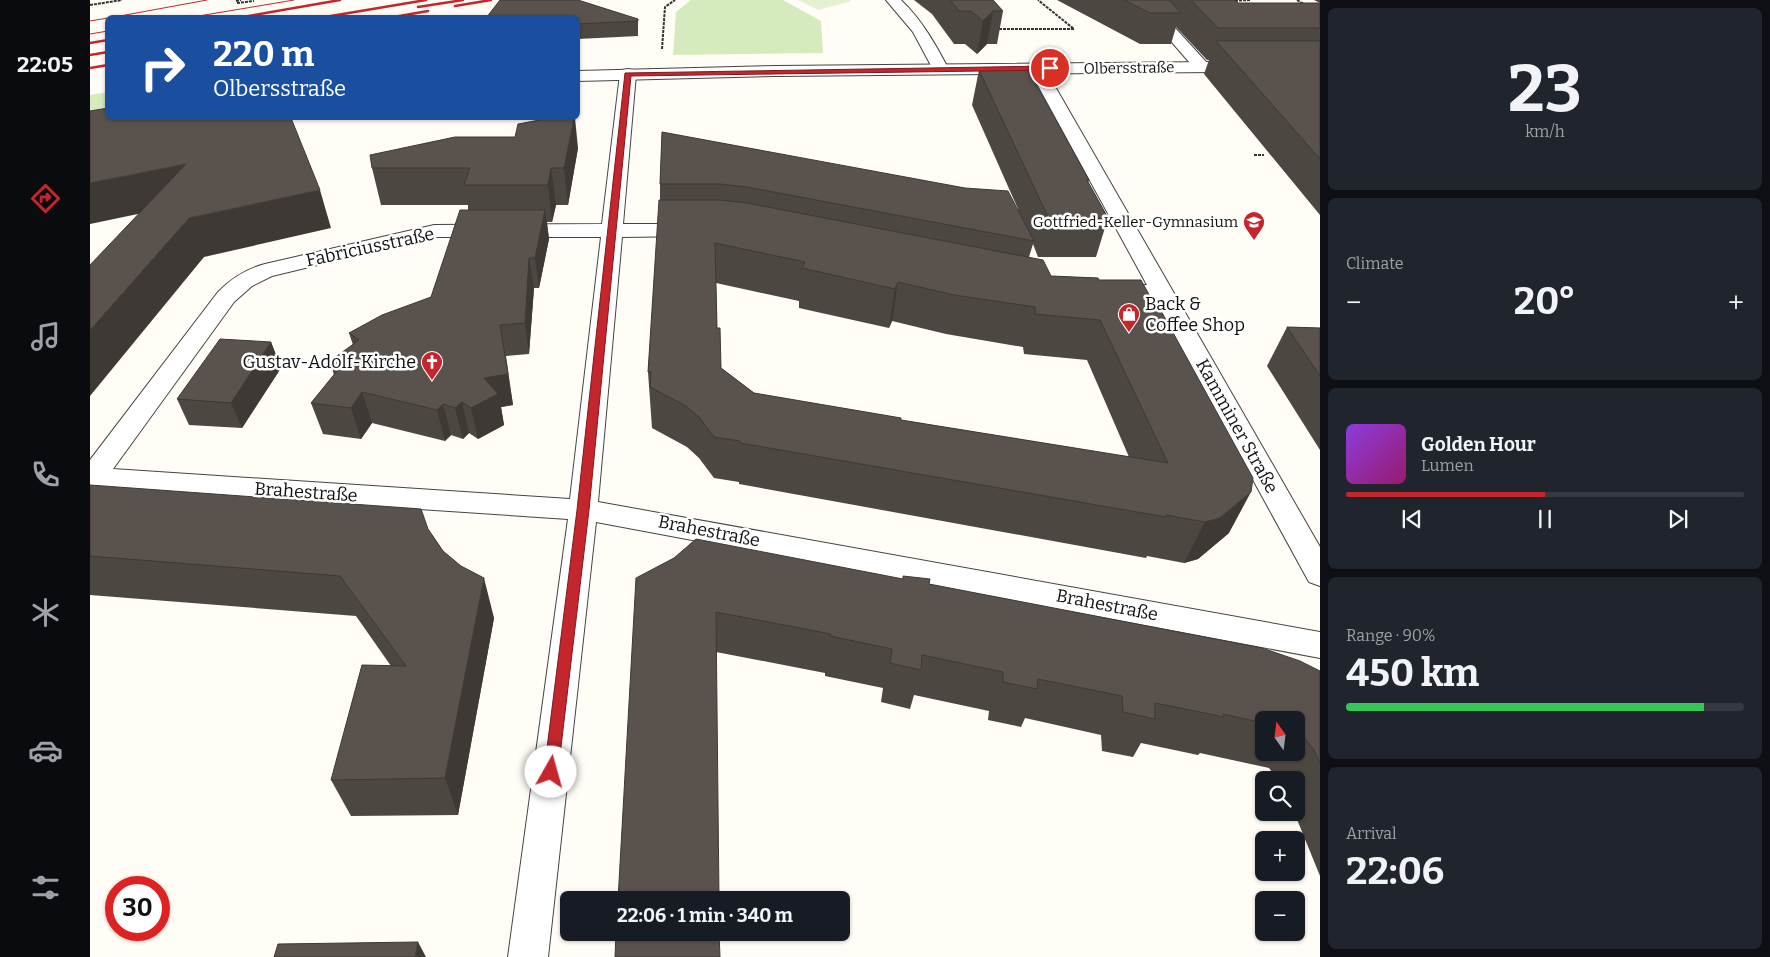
<!DOCTYPE html>
<meta charset="utf-8">
<style>
:root{--surface:#171b24;--page:#20242c;--text:#f1f3f6;--muted:#9ea1a6;--line:#363941;--accent:#c4262e}
body{margin:0;font-family:Bitter,serif;background:var(--page);color:var(--text);height:100vh;display:flex;flex-direction:column;font-size:19px;white-space:nowrap}
*{box-sizing:border-box;margin:0}
p{font-size:16px;color:var(--muted)}
.icon{flex:none;width:28px;height:28px;fill:none;stroke:currentColor;stroke-width:2;stroke-linecap:round;stroke-linejoin:round}
.map{position:relative;flex:1;overflow:hidden}
.details{display:flex;flex-direction:column;gap:8px;padding:8px;background:#0d0f14;width:450px}
.details>*{flex:none}
.hud{position:absolute;left:15px;top:15px;width:475px;height:105px;border-radius:8px;box-shadow:0 1px 4px #0004;background:#1a4fa0;color:#fff;overflow:hidden}
.needle{width:32px;rotate:346deg}
.tools{position:absolute;left:1165px;top:711px;display:grid;gap:10px}
.tools a{display:grid;place-items:center;width:50px;height:50px;border-radius:8px;background:var(--surface);box-shadow:0 1px 4px #0004;font-size:25px}
.speed{position:absolute;left:15px;top:876px;display:flex;gap:10px;font-size:25px;font-weight:700;text-align:center}
.speed>*{display:grid;place-content:center;width:65px;height:65px;border-radius:50%;background:var(--surface);box-shadow:0 1px 4px #0004;line-height:1}
.speed .limit{border:8px solid #d22;background:#fff;color:#111}
.pin{position:absolute;display:grid;place-items:center;width:42px;height:42px;color:#fff;margin:-21px;border:2px solid #fff;border-radius:50%;box-shadow:0 1px 5px #0007}
.me{position:absolute;width:55px;margin:-28px;rotate:7deg;stroke-linejoin:round;filter:drop-shadow(0 0 4px #0008)}
.turn{display:flex;align-items:center;gap:18px;height:105px;padding:0 25px;font-size:22px}
.turn .icon{width:65px;height:65px;stroke-width:2.5}
.turn b{display:block;font-size:35px;line-height:42px}
.big{font-size:38px;font-weight:700;line-height:1.1}
.details .widget{flex:1;display:flex;flex-direction:column;justify-content:center;gap:8px;min-width:0;padding:0 18px;border-radius:8px;background:var(--page)}
.details .dial{align-items:center;gap:0}
.dial b{font-size:65px;line-height:1}
.song{display:flex;align-items:center;gap:15px}
.cover{width:60px;height:60px;border-radius:8px;background:linear-gradient(135deg,hsl(270 70% 55%),hsl(320 70% 35%))}
.played{height:5px;border-radius:2px;background:linear-gradient(90deg,var(--accent) 50%,var(--line) 50%)}
.keys{display:flex;justify-content:space-around;direction:ltr}
.heat{display:flex;justify-content:space-between;align-items:center;font-size:28px;direction:ltr}
.charge{height:8px;border-radius:4px;background:linear-gradient(90deg,#34c759 90%,var(--line) 0)}
.trip{position:absolute;left:470px;top:891px;width:290px;height:50px;border-radius:8px;background:var(--surface);box-shadow:0 1px 4px #0004;font-weight:700;line-height:50px;text-align:center}
main{display:flex;flex:1;min-height:0}
.tab-bar{display:flex;flex-direction:column;width:90px;justify-content:space-around;align-items:center;background:#090b0e;color:var(--muted)}
.tab-bar .icon{width:35px;height:35px}
.tab-bar .on{color:var(--accent)}
.tab-bar b{font-size:22px;color:var(--text)}
.map>svg:first-child{display:block}
.green{fill:#d5ebbd}
.pitch{fill:#e6f2cf}
.lines{fill:none;stroke-linecap:round;stroke-linejoin:round}
.minor-casing{stroke:#444;stroke-width:2}
.tertiary-casing{stroke:#444;stroke-width:2}
.path{stroke:#333;stroke-width:2;stroke-dasharray:3 1;stroke-linecap:butt}
.minor{fill:#fff;fill-rule:evenodd}
.tertiary{fill:#fff;fill-rule:evenodd}
.tram{stroke:#c4262e;stroke-width:1}
.rail{stroke:#c4262e;stroke-width:2.5}
.wall{fill:#4d4742;fill-rule:evenodd}
.shaded-wall{fill:#3f3936}
.building{fill:#5a524d;stroke:#3f3936;fill-rule:evenodd}
.route{fill:#c4262e;stroke:#7f191e}
.labels{text-anchor:middle;dominant-baseline:central;stroke-width:5;stroke-linejoin:round;paint-order:stroke}
.far-street-label{font-size:15px;fill:#111;stroke:#fff}
.far-poi-label{font-size:15px;fill:#111;stroke:#fff;text-anchor:end}
.street-label{font-size:18px;fill:#111;stroke:#fff}
.poi-label{font-size:18px;fill:#111;stroke:#fff;text-anchor:start}
</style>
<main>
<nav class="tab-bar">
<b>22:05</b>
<svg class="icon on" aria-label="directions" viewBox="0 0 24 24"><path d="M12 3l9 9-9 9-9-9zM9 14v-3h6M13 9l2 2-2 2"/></svg>
<svg class="icon" aria-label="music" viewBox="0 0 24 24"><path d="M9 18V5l10-2v13"/><circle cx="6" cy="18" r="3"/><circle cx="16" cy="16" r="3"/></svg>
<svg class="icon" aria-label="phone" viewBox="0 0 24 24"><path d="M5 4h4l2 5-3 2q2 4 5 5l2-3 5 2v4C11 20 4 13 5 4z"/></svg>
<svg class="icon" aria-label="climate" viewBox="0 0 24 24"><path d="M12 3v18M4 7l16 10M4 17L20 7"/></svg>
<svg class="icon" aria-label="car" viewBox="0 0 24 24"><path d="M5 17H2v-5l4-1 3-4h7l3 4 3 1v5h-3M9 17h6M6 11h13"/><circle cx="7" cy="17" r="2"/><circle cx="17" cy="17" r="2"/></svg>
<svg class="icon" aria-label="filters" viewBox="0 0 24 24"><path d="M4 7h16M4 17h16"/><circle cx="9" cy="7" r="2"/><circle cx="15" cy="17" r="2"/></svg>
</nav>
<div class="map">
<svg width="1230" height="957" viewBox="0 0 1230 957">
<rect width="100%" height="100%" fill="#fffdf5"/>
<g class="green">
<polygon points="601,0 693,0 731,21 733,53 583,55 586,12"/>
<polygon points="17,92 17,113 0,116 0,95"/>
</g>
<polygon class="pitch" points="708,0 759,0 762,1 728,10"/>
<g class="lines">
<g class="minor-casing">
<g id="minor">
<path d="M796,0H811C832,20 846,45 859,70L857,73H845L823,32Z"/>
<polygon points="1039,0 1055,0 1076,18 1118,64 1120,67 1118,70 1106,70 1066,24"/>
<polygon points="947,64 953,66 955,69 1230,547 1230,586 1219,582 1064,299 1021,299 1013,297 1010,292 1013,287 1021,285 1057,285 939,69 941,66"/>
<path d="M538,69L544,70L546,74L533,224H604L611,226L614,230L611,234L604,236L532,237L508,502L1230,632V658L506,522L458,957H418L478,519L0,487V460L128,292C141,279 156,269 175,264L344,225L512,224L530,74L532,70ZM344,237H511L480,499L23,469L144,302L162,286L182,276Z"/>
</g>
</g>
<g class="tertiary-casing">
<polygon id="tertiary" points="1230,61 1230,71 686,76 488,81 488,71 686,66"/>
</g>
<g class="path">
<polyline points="1207,0 1215,5"/>
<polyline points="146,1 151,0"/>
<polyline points="1141,1 1160,0"/>
<polyline points="147,3 164,1"/>
<polyline points="0,5 32,0"/>
<polyline points="164,16 165,18"/>
<polyline points="905,29 984,29 948,0"/>
<polyline points="572,49 575,7 585,0"/>
<polyline points="1164,155 1174,155"/>
</g>
<use href="#minor" class="minor"/>
<use href="#tertiary" class="tertiary"/>
<g class="tram">
<polyline points="19,18 117,0"/>
<polyline points="97,18 204,0"/>
<polyline points="0,21 18,18"/>
<polyline points="0,34 18,31"/>
</g>
<g class="rail">
<polyline points="365,6 401,0"/>
<polyline points="328,7 373,0"/>
<polyline points="147,18 250,0"/>
<polyline points="229,18 336,0"/>
<polyline points="298,18 338,11"/>
<polyline points="0,43 18,40"/>
<polyline points="0,55 18,52"/>
<polyline points="0,68 18,65"/>
</g>
</g>
<g class="wall">
<polygon points="824,0 903,0 913,11 907,44 897,44 887,54 875,44 864,44 842,14"/>
<polygon points="967,0 1144,0 1148,3 1230,28 1230,215 1114,74 1119,60 1117,60 1086,27 1081,44 1050,44"/>
<polygon points="1224,0 1230,0 1230,3"/>
<polygon points="488,18 548,19 548,36 488,39"/>
<path d="M889,70L999,180L998,182L1018,218L1006,257H948L943,244L939,257L961,276L1008,278L1139,533L1108,559L1094,563L1057,556L1056,558L649,484V482L624,478L609,458L597,447L562,428L558,372L570,200V184L572,132L928,209L882,105ZM626,283L709,301V308L799,328L802,321L856,334L933,347L934,354L997,360L1039,457L811,420L664,393L631,368L627,328Z"/>
<polygon points="488,148 478,205 466,205 462,222 457,222 459,239 449,288 444,288 439,354 416,356 423,405 411,407 414,425 388,439 379,433 373,439 361,435 355,441 282,423 271,439 233,434 221,403 244,375 240,361 263,345 259,333 341,297 378,210 378,205 291,205 282,168"/>
<polygon points="1197,327 1230,328 1230,450 1177,366"/>
<polygon points="181,342 191,368 152,428 99,425 87,399"/>
<polygon points="0,485 338,529 353,551 404,618 368,815 261,816 241,780 301,666 266,616 0,595"/>
<path d="M584,558L839,584L1230,671V876L1204,812H1206V780H1188L1179,768L1110,753L1108,755L1051,743L1043,757L1012,751L1011,735L935,718L931,727L898,720L899,711L824,695L820,709L791,702L793,688L735,676V673L626,652ZM1174,720H1206V752H1174Z"/>
</g>
<g class="shaded-wall">
<polygon points="903,11 897,44 887,54 893,21"/>
<polygon points="484,118 485,118 488,148 478,205 474,168"/>
<polygon points="96,164 110,201 0,224 0,183"/>
<polygon points="461,168 466,205 462,222 458,185"/>
<polygon points="230,190 241,228 114,257 0,396 0,330 99,218"/>
<polygon points="455,210 459,239 449,288 445,258"/>
<polygon points="439,258 444,288 439,354 435,323"/>
<polygon points="808,282 802,321 799,328 805,289"/>
<polygon points="410,325 423,405 411,407 414,425 388,439 381,408 394,378"/>
<polygon points="181,342 191,368 152,428 141,403"/>
<polygon points="272,392 282,423 271,439 261,408"/>
<polygon points="372,402 379,433 373,439 365,408"/>
<polygon points="353,404 361,435 355,441 347,410"/>
<polygon points="1161,492 1139,533 1108,559 1094,563 1115,522"/>
<polygon points="394,578 404,618 368,815 355,778"/>
<polygon points="328,942 336,957 325,957"/>
</g>
<g class="building">
<polygon points="410,0 488,0 548,19 548,21 488,24 488,18 396,18"/>
<polygon points="860,0 903,0 913,11 903,11 893,21 881,11 869,11"/>
<polygon points="1034,0 1079,0 1091,13 1060,13"/>
<polygon points="1101,0 1144,0 1148,3 1230,3 1230,28 1128,28"/>
<polygon points="1126,41 1230,41 1230,159"/>
<polygon points="889,70 938,70 999,180 997,180 1018,218 959,219"/>
<polygon points="18,108 18,118 201,118 230,190 99,218 0,330 0,265 96,164 0,183 0,111"/>
<polygon points="460,118 484,118 474,168 461,168 458,185 374,185 380,168 282,168 280,155 365,137 425,137 428,124"/>
<polygon points="572,132 875,188 918,191 944,241 657,187 630,184 570,184"/>
<path d="M569,200H630L657,203L953,260L961,276L1008,278L1009,280H1051L1067,309H1070L1163,478L1161,492L1130,518L1115,522L1076,515V517L650,443V441L624,437L609,417L596,406L560,387L561,372H558ZM625,243L715,262L712,268L805,289L808,282L864,295L945,307V314L1010,320L1078,463L811,420V418L664,393L631,368L630,328H627Z"/>
<polygon points="370,210 455,210 445,258 439,258 435,323 410,325 418,374 394,378 408,394 381,408 372,402 365,408 353,404 347,410 272,392 261,408 221,403 251,366 240,361 269,340 259,333 292,315 341,297"/>
<polygon points="1197,327 1230,328 1230,376"/>
<polygon points="130,339 181,342 141,403 87,399"/>
<polygon points="0,485 331,509 338,529 353,551 371,566 394,578 355,778 241,780 272,665 316,666 250,576 0,556"/>
<polygon points="606,539 813,579 813,576 840,579 839,584 1172,648 1210,661 1230,671 1230,763 1224,750 1208,730 1206,729 1206,720 1174,720 1174,723 1133,714 1134,717 1065,703 1065,719 1033,712 1032,696 948,679 947,689 913,682 913,672 832,655 831,670 800,663 802,649 740,636 741,634 626,612 629,900 528,900 546,578 584,558"/>
<polygon points="526,932 629,932 630,957 525,957"/>
<polygon points="328,942 325,957 184,957 188,944"/>
</g>
<polygon class="route" points="960,66 963,68 962,70 541,76 499,510 468,772 466,776 461,778 456,776 454,772 487,510 535,73"/>
<defs>
<g id="school-pin" transform="scale(1.125)"><path d="M0 17L-7.5 6A9.5 9.5 0 1 1 7.5 6Z" fill="#c4262e" stroke="#fff"/><path d="M0-5L7-2L0 1L-7-2ZM-4 1L0 2.5L4 1V4Q0 6-4 4Z" fill="#fff"/></g>
<g id="shop-pin" transform="scale(1.125)"><path d="M0 17L-7.5 6A9.5 9.5 0 1 1 7.5 6Z" fill="#c4262e" stroke="#fff"/><path d="M-5-2.5h2.3a2.7 3.5 0 0 1 5.4 0H5L5.5 6h-11ZM-1.5-2.5h3a1.5 2.3 0 0 0-3 0Z" fill="#fff"/></g>
<g id="church-pin" transform="scale(1.125)"><path d="M0 17L-7.5 6A9.5 9.5 0 1 1 7.5 6Z" fill="#c4262e" stroke="#fff"/><path d="M-1.2-6h2.4v3.5h3.3v2.4h-3.3V6h-2.4V-.1h-3.3v-2.4h3.3Z" fill="#fff"/></g>
</defs>
<g fill-rule="evenodd">
<use href="#school-pin" x="1164" y="222"/>
<use href="#shop-pin" x="1039" y="314"/>
<use href="#church-pin" x="342" y="362"/>
</g>
<g class="labels">
<g class="far-street-label">
<text transform="translate(1039 68) rotate(-1)">Olbersstraße</text>
</g>
<g class="far-poi-label">
<text x="1148" y="222">Gottfried-Keller-Gymnasium</text>
</g>
<g class="street-label">
<text transform="translate(280 247) rotate(-12)">Fabriciusstraße</text>
<text transform="translate(1147 426) rotate(61)">Kamminer Straße</text>
<text transform="translate(216 492) rotate(4)">Brahestraße</text>
<text transform="translate(619 531) rotate(11)">Brahestraße</text>
<text transform="translate(1017 605) rotate(11)">Brahestraße</text>
</g>
<g class="poi-label">
<text x="1055" y="304">Back &amp;<tspan x="1055" dy="21">Coffee Shop</tspan></text>
<text x="326" y="362" text-anchor="end">Gustav-Adolf-Kirche</text>
</g>
</g>
</svg>
<div class="tools">
<a><svg class="needle" viewBox="-14 -14 28 28"><path d="M0-13l5 13h-10z" fill="#e53935"/><path d="M0 13l5-13h-10z" fill="#9ea1a6"/></svg></a>
<a><svg class="icon" aria-label="search" viewBox="0 0 24 24"><circle cx="10" cy="10" r="6"/><path d="M15 15l6 6"/></svg></a>
<a>+</a>
<a>−</a>
</div>
<div class="speed"><div class="limit">30</div></div>
<div class="pin" style="left:960px;top:68px;background:#d93025"><svg class="icon" aria-label="arrive" viewBox="0 0 24 24"><path d="M6 21V4h12l-3 4 3 4H6"/></svg></div>
<svg class="me" style="left:461px;top:772px" viewBox="-20 -20 40 40"><circle r="19" fill="#fff"/><path d="M0-13L10 11 0 6-10 11z" fill="#c4262e"/></svg>
<div class="trip">22:06 · 1 min · 340 m</div>
<div class="hud">
<div class="turn"><svg class="icon" aria-label="right" viewBox="0 0 24 24"><path d="M7 20v-9h11M14 6l5 5-5 5"/></svg><div><b>220 m</b>Olbersstraße</div></div>
</div>
</div>
<section class="details">
<div class="widget dial"><b>23</b><p>km/h</p></div>
<div class="widget"><p>Climate</p>
<div class="heat"><a>−</a><b class="big">20°</b><a>+</a></div>
</div>
<div class="widget">
<div class="song"><i class="cover"></i><div><b>Golden Hour</b><p>Lumen</p></div></div>
<div class="played"></div>
<div class="keys"><svg class="icon" aria-label="previous" viewBox="0 0 24 24"><path d="M18 5L8 12l10 7zM5 5v14"/></svg><svg class="icon" aria-label="pause" viewBox="0 0 24 24"><path d="M8 5v14M16 5v14"/></svg><svg class="icon" aria-label="next" viewBox="0 0 24 24"><path d="M6 5l10 7-10 7zM19 5v14"/></svg></div>
</div>
<div class="widget"><p>Range · 90%</p><b class="big">450 km</b><div class="charge"></div></div>
<div class="widget"><p>Arrival</p><b class="big">22:06</b></div>
</section>
</main>
